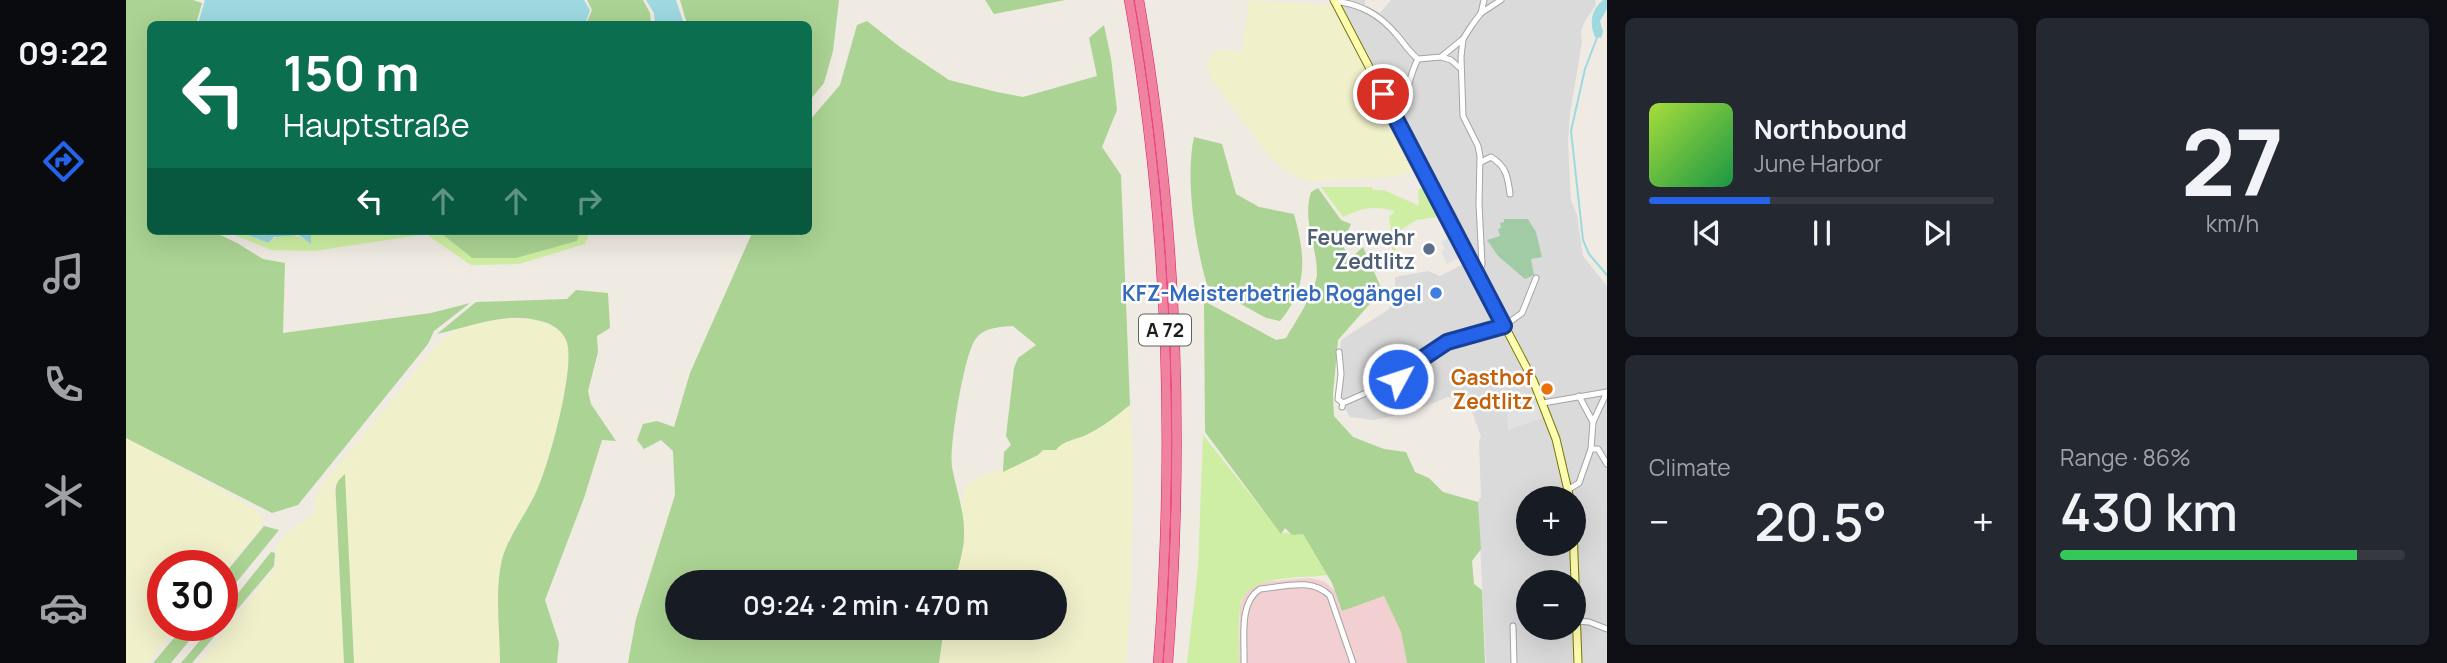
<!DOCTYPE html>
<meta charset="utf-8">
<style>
:root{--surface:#171b24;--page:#242831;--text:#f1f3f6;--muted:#9ea1a6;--line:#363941;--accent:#2563eb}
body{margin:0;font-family:Manrope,sans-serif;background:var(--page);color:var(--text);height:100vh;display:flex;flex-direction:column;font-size:26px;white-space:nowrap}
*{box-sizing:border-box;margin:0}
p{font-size:23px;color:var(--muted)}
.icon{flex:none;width:38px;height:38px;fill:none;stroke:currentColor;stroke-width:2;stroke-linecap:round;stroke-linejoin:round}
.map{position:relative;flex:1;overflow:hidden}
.sheet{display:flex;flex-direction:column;gap:18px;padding:18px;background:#0d0f14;width:840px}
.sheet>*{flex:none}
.hud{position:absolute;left:21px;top:21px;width:665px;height:214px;border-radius:10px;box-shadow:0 7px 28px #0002;background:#0b6e4f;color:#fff;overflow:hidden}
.tools{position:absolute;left:1390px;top:486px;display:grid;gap:14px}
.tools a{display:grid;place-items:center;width:70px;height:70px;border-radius:50%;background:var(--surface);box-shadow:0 7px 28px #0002;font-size:35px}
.speed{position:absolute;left:21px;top:550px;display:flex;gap:14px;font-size:35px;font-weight:700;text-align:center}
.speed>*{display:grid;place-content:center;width:91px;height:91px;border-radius:50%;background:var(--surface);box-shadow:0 7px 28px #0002;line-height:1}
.speed .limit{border:10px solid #d22;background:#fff;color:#111}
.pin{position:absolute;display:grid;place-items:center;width:60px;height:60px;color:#fff;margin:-30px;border:4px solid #fff;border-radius:50%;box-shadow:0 2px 7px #0007}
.me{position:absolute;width:77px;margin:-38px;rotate:50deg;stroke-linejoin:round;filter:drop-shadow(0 0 5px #0008)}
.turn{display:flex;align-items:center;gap:24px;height:147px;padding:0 21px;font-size:32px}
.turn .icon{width:91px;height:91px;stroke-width:2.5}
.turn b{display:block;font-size:49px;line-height:60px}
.lanes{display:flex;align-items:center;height:66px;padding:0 21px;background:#0003;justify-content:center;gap:35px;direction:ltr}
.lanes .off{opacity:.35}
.big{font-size:52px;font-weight:600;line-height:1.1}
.sheet .card{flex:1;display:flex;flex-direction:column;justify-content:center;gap:10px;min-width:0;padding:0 24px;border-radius:10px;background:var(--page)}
.sheet .dial{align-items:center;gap:0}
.dial b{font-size:91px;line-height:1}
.song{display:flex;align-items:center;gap:21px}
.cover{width:84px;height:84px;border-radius:10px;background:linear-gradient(135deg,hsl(80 70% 55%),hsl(140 70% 35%))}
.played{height:7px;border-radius:4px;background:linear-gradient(90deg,var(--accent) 35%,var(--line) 35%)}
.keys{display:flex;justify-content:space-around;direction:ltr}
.heat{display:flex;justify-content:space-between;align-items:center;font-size:38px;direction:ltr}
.charge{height:10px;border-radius:5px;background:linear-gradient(90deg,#34c759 86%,var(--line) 0)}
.sheet .tiles{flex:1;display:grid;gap:18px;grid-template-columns:repeat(2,1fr)}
.trip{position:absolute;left:539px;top:570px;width:402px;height:70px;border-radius:35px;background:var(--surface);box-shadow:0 7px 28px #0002;font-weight:600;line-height:70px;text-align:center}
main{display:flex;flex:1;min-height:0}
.dock{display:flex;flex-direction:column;width:126px;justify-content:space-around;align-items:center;background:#090b0e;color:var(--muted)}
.dock .icon{width:49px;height:49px}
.dock .on{color:var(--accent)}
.dock b{font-size:32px;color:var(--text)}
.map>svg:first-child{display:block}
.residential{fill:#dbdada;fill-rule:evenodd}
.commercial{fill:#f2cfd1}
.farmland{fill:#f0f0cb}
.grass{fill:#ceefa3}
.forest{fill:#abd393}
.cemetery{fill:#a1cba4}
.parking{fill:#e1e1e1}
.water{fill:#9ed8e1}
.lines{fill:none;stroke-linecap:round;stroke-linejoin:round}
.stream{stroke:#9ed8e1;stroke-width:2}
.minor-casing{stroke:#a4a4a4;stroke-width:7}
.secondary-casing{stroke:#757800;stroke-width:9}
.motorway-casing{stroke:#e9146e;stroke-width:10}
.minor{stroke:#fff;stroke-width:5}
.secondary{stroke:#fffdb0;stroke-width:7}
.motorway{stroke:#ef829f;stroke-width:9}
.route-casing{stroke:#184099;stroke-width:18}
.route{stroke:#2563eb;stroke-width:12}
.service-dot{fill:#5c6f8a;stroke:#fff;stroke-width:2.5}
.shop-dot{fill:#3f7fe0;stroke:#fff;stroke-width:2.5}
.food-dot{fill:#e8710a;stroke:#fff;stroke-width:2.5}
.labels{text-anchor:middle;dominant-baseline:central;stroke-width:5;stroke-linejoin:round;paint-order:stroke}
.shield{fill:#fff;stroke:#616161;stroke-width:2}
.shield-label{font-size:19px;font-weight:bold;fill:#1d1d1d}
.service-label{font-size:21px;font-weight:bold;fill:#4e5e75;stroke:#fff;text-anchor:end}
.shop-label{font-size:21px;font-weight:bold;fill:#366cbe;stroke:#fff;text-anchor:end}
.food-label{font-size:21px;font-weight:bold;fill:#c56008;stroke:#fff;text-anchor:end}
</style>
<main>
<nav class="dock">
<b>09:22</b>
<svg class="icon on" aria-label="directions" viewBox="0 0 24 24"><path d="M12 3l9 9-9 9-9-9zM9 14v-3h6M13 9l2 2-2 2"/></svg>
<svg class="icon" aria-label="music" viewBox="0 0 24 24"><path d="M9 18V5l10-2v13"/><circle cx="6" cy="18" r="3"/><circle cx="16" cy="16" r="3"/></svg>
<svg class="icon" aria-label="phone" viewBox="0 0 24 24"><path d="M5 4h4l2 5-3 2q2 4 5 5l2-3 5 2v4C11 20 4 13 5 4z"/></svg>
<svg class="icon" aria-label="climate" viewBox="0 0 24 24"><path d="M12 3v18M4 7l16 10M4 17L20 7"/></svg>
<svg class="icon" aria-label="car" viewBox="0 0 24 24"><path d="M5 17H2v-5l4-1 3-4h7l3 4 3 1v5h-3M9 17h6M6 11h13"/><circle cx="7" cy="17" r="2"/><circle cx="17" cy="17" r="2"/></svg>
</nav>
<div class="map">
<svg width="1481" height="663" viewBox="0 0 1481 663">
<rect width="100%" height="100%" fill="#efeae2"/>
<path class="residential" d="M1208,0H1239V5L1254,13L1265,0H1469L1470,5L1459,21L1455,31L1456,42L1444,113L1442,142L1445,200L1451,215L1457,256L1481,286V663H1360L1352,502L1355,497L1353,442L1355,437L1343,403L1322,397L1282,413L1247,420L1224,417L1212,396L1215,340L1263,309L1269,290V277L1302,271L1314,276L1349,258L1319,200L1304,185ZM1402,499H1447V544H1402ZM1402,583H1447V628H1402Z"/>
<polygon class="commercial" points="1183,578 1198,581 1208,590 1217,610 1258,596 1275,632 1281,663 1113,663 1114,606 1118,596 1125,587 1137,582"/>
<g class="farmland">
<polygon points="1123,1 1205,5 1289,165 1283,173 1265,177 1187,181 1173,178 1156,168 1143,156 1086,80 1081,66 1085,56 1092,49 1116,52"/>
<polygon points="384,319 407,319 432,329 441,340 443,354 437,403 420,466 413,488 385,536 377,558 374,593 374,663 228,663 218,475 212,480 209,486 218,663 73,663 150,567 150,546 161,532 184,517 188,510 189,497 196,485 315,340 334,328 357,321"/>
<polygon points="1004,405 1007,457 1005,590 1000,663 811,663 818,628 929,628 929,583 828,583 839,540 836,504 840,486 850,478 884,465"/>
<polygon points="0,437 132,511 136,516 134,528 96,573 96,565 37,565 37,625 53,625 21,663 0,663"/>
</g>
<g class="grass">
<path d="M1300,186L1311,211L1310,217L1291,220L1274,230L1266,263V237L1263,217L1269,211C1248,205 1235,208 1217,217L1195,187H1246L1247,190H1258L1293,206L1292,190Z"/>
<path d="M99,231H111L141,243C155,232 172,234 185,243V233L315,231L316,234L346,258L426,247L451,241L454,231H464L459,244L393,264L345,265L300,234L189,251L145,250Z"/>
<path d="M1077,435L1155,533L1177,534L1201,575C1174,579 1120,573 1114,607C1112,625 1113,645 1113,663H1061L1072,568Z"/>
</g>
<g class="forest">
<polygon points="0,0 67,0 76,3 70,24 24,24 24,231 86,231 111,243 137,259 159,263 157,333 305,313 344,303 308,331 302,344 172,505 146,513 0,438"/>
<polygon points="461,0 517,0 524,13 525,24 460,24 466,10"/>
<polygon points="554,0 713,0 707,51 698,83 683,101 682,24 561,24"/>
<polygon points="859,0 939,0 868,14"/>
<path d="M741,21L774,47L823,80L871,92L897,97L971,76L963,38L978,25L985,58L991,110L976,147L995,175L1004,405C990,416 977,427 960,435C950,440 937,440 930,450H917L912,455L877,472L878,452L885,445L880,436L888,368L892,358L910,345L887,326C874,327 857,327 849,340C838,355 823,448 826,467C830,490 839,512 838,535C838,551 832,568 828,583H551V628H818L813,663H502L510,619L549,495L547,451L535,440L518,449L511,440L517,424L531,421L548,427L564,373L627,231H682L683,121L714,85L731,25Z"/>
<path d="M1068,137L1096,144L1110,194L1133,207L1168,214C1179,254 1183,287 1154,321L1140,318L1081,285C1069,244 1059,178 1068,137Z"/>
<path d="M1192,188L1215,220L1225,224L1216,244L1224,259L1237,247L1256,290L1212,340L1207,394L1208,416L1227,437L1258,449L1280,452L1289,472L1303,478L1317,492L1352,502L1355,549L1346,561L1348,584L1356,590L1359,663H1281L1275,632L1258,596L1216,611L1206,583L1177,534L1166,535L1159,528L1155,534L1079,432L1078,301L1150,340L1160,338C1169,323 1190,290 1191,274C1191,245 1176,221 1185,192Z"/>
<polygon points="315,231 349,231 352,233 355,231 391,231 395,235 414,231 454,231 451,241 390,258 346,258 316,234"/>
<path d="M450,290L482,293L484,328L471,336L472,352L462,391L465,404L490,441L476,440L458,498L419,600L433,643L431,663H374C374,631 368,587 377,556C385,532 401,513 411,490C423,465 451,363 440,340C435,328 422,322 410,320C378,312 342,327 311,334L350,302L441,299Z"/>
<path d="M219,474L228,663H218L210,499C209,488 209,482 219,474Z"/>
<polygon points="138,526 153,530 96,600 96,577"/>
<polygon points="145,552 149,553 148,566 66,663 55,663 87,625 96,625 96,613"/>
<polygon points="59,625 76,625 45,663 27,663"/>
</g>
<polygon class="cemetery" points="1378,219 1402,219 1410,232 1416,257 1405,259 1408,275 1399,279 1372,256 1361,240 1374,236 1372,229 1375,228 1374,223 1378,222"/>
<g class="parking">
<polygon points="1322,238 1333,258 1321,264 1315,252 1319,249 1315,242"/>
<polygon points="1397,391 1407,403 1410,402 1417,418 1382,430 1380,401"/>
</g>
<g class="water">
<polygon points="79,0 458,0 464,10 459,24 72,24"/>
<polygon points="520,0 550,0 558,24 529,24 528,13"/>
<path d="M1477,0H1481V9L1474,21L1477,32L1475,38L1469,37C1463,23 1465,10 1477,0Z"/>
<polygon points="111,231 225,231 185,233 185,244 173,235 148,237 142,243"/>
</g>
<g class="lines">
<polyline class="stream" points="1472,35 1459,69 1445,131 1457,240 1463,254 1481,275"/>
<g class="minor-casing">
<g id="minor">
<path d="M1208,1C1234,4 1253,14 1270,34C1278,43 1283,52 1292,59L1315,57L1337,39"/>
<polyline points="1355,13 1358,0"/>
<polyline points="1315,57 1325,60 1334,68"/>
<path d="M1270,118C1272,108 1278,101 1281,91C1284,79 1286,70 1292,59"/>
<path d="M1355,162L1365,157C1380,166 1382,177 1384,194"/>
<polyline points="1350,273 1354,271 1356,264 1353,204 1354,156 1352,146 1337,116 1335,57 1337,39 1346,25 1355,13 1375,0"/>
<polyline points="1213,352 1215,374 1212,399 1217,403"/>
<polyline points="1453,396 1467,422"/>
<polyline points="1417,403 1481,392"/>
<polyline points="1216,407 1217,403 1272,379 1300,356 1321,343 1378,326 1396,313 1410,278"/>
<polyline points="1465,449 1467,422 1481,392"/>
<polyline points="1443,489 1453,483 1465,449 1472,449 1481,464"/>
<polyline points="1451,621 1463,622 1481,629"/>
<polyline points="1387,626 1388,663"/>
<path d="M1118,663C1119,640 1112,603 1134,589C1158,587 1186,577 1204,596L1227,663"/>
</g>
</g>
<g class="secondary-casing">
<g id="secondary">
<polyline points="1208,0 1407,380 1430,439 1444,499"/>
<polyline points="1447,528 1452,663"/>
</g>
</g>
<g class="motorway-casing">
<g id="motorway">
<path d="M1003,0C1042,220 1049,441 1032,663"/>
<path d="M1013,0C1052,220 1059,441 1042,663"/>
</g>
</g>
<use href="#minor" class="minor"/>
<use href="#secondary" class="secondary"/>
<use href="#motorway" class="motorway"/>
</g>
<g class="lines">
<g class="route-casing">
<polyline id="route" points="1257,94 1378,326 1321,342 1300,356 1272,379"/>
</g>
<use href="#route" class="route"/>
</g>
<circle class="service-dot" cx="1303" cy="249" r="7"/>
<circle class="shop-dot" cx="1310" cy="293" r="7"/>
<circle class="food-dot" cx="1421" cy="389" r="7"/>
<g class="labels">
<rect class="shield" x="1013" y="314.5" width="52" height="31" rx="5"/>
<g class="shield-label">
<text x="1039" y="330">A 72</text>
</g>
<g class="service-label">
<text x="1289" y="237">Feuerwehr<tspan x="1289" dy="24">Zedtlitz</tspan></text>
</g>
<g class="shop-label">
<text x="1296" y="293">KFZ-Meisterbetrieb Rogängel</text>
</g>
<g class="food-label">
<text x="1407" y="377">Gasthof<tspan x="1407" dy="24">Zedtlitz</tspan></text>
</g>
</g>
</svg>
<div class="tools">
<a>+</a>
<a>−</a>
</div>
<div class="speed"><div class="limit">30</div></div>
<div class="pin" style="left:1257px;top:94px;background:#d93025"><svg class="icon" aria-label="arrive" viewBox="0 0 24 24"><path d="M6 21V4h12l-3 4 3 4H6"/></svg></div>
<svg class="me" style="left:1272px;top:379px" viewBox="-20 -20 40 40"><circle r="17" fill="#2563eb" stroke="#fff" stroke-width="3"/><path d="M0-11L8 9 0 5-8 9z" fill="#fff"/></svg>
<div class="trip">09:24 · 2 min · 470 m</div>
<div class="hud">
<div class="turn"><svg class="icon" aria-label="left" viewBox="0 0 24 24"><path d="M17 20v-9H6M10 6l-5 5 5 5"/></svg><div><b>150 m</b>Hauptstraße</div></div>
<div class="lanes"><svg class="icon" aria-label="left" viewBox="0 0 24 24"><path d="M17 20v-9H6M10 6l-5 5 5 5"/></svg><svg class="icon off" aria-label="ahead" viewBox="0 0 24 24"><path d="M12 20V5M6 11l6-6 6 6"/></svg><svg class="icon off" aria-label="ahead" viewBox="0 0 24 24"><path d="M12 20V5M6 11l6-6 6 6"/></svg><svg class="icon off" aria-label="right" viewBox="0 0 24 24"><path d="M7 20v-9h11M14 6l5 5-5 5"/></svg></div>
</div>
</div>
<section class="sheet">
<div class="tiles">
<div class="card">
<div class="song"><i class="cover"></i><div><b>Northbound</b><p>June Harbor</p></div></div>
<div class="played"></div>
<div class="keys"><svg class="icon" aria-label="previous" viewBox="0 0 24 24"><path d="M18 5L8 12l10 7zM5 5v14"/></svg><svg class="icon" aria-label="pause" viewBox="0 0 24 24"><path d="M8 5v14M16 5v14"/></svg><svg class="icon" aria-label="next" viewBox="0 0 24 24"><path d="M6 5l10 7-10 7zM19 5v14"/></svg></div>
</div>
<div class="card dial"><b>27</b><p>km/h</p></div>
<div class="card"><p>Climate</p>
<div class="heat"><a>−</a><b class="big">20.5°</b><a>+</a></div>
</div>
<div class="card"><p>Range · 86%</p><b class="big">430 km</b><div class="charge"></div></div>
</div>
</section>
</main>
